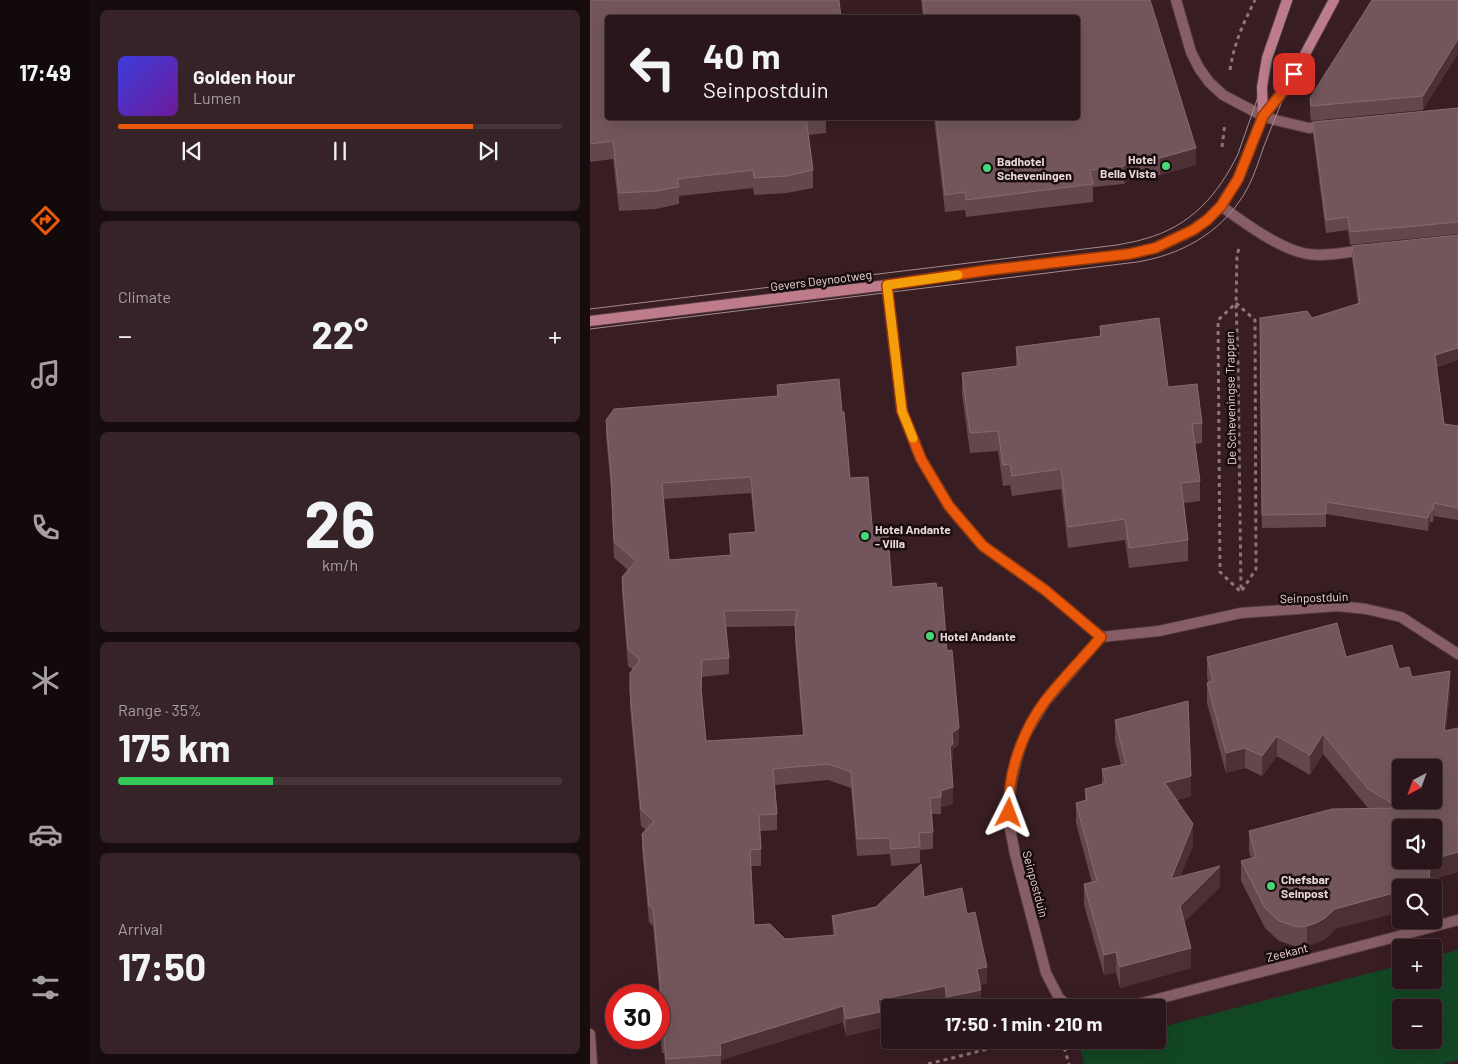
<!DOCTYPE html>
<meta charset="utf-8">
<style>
:root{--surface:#2a161a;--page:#362327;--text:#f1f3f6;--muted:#a59fa2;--line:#463539;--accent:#ea580c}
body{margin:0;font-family:Barlow,sans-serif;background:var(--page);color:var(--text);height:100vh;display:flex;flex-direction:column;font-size:19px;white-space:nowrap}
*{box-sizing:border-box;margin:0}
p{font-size:16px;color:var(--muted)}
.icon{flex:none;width:28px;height:28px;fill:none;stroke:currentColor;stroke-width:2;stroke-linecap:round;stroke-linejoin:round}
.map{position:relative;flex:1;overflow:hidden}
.details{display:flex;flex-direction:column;gap:10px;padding:10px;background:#170c0e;width:500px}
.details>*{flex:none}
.guide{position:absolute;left:15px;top:15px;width:475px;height:105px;border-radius:5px;box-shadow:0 5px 20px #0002,0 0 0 1px var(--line);background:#2a161a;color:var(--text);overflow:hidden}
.needle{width:32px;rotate:221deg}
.tools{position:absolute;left:802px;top:759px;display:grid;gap:10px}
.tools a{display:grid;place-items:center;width:50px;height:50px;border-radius:5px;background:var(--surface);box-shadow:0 5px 20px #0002,0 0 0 1px var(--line);font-size:25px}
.speed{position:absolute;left:15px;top:984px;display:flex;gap:10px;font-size:25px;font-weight:700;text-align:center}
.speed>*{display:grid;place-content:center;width:65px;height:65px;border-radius:50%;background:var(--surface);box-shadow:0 5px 20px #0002,0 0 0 1px var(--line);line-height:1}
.speed .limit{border:8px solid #d22;background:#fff;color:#111}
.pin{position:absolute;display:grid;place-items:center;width:42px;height:42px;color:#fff;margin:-21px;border-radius:10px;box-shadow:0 2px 8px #0006}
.me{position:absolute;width:55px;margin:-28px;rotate:3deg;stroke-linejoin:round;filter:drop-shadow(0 0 4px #0008)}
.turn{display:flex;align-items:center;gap:18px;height:105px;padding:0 15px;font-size:22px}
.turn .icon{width:65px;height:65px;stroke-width:2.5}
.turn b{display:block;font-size:35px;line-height:42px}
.big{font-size:38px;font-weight:700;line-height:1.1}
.details .card{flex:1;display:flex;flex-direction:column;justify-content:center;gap:8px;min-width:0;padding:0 18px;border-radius:8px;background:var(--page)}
.details .dial{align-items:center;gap:0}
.dial b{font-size:65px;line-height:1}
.song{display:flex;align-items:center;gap:15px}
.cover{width:60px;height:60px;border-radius:8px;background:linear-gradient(135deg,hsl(240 70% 55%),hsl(280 70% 35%))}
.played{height:5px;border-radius:2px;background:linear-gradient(90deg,var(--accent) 80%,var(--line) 80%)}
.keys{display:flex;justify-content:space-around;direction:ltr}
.heat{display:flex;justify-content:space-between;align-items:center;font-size:28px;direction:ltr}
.charge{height:8px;border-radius:4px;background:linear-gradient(90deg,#34c759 35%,var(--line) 0)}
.trip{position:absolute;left:291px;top:999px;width:285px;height:50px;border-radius:5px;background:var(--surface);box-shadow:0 5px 20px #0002,0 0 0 1px var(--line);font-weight:700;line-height:50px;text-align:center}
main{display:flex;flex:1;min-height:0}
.dock{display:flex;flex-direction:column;width:90px;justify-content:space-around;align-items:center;background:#11090a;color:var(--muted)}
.dock .icon{width:35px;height:35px}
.dock .on{color:var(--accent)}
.dock b{font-size:22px;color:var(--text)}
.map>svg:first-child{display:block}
.green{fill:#124724;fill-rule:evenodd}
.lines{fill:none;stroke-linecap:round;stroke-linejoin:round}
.minor-casing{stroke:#543b40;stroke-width:12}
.secondary-casing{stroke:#543b40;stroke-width:12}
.path{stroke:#8c757a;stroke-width:3;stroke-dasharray:4 4;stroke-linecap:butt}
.minor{stroke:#875e66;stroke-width:10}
.secondary{stroke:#be7c8a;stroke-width:10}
.tram{stroke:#a28c90;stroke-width:1}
.wall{fill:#64474d;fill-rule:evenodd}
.shaded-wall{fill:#4c3036}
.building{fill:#72565c;stroke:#856a70;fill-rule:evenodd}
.route-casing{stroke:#983908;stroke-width:12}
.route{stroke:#ea580c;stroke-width:9}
.slow{stroke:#f59e0b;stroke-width:9}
.poi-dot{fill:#47d779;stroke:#180c0e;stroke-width:2}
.labels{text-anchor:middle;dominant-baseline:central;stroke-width:5;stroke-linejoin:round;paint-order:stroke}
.poi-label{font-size:12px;font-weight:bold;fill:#ead7da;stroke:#180c0e;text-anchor:start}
.street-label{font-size:12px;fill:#ead7da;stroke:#180c0e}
</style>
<main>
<nav class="dock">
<b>17:49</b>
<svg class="icon on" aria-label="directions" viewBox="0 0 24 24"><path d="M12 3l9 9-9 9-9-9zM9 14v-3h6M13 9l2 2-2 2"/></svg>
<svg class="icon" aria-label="music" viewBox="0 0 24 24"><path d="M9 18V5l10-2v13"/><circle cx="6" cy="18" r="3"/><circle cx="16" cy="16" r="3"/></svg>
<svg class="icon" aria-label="phone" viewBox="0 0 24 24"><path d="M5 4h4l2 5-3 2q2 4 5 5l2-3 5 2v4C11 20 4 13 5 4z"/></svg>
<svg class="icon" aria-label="climate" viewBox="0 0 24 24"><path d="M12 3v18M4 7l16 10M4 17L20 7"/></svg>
<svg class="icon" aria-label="car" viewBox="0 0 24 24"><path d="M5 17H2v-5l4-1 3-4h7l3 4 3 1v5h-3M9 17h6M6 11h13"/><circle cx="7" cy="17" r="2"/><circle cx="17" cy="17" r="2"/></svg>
<svg class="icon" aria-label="filters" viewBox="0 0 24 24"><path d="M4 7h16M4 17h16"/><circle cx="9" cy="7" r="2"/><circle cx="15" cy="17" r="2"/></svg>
</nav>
<section class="details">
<div class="card">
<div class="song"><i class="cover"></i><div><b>Golden Hour</b><p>Lumen</p></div></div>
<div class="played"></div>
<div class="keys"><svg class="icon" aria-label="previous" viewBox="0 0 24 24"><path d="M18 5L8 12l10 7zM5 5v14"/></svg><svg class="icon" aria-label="pause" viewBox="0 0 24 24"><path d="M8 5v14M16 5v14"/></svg><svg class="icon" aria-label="next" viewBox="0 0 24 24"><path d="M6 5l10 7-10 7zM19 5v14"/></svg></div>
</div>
<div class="card"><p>Climate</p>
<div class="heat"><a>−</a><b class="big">22°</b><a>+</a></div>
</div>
<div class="card dial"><b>26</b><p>km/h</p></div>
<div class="card"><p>Range · 35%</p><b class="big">175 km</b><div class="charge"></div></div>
<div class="card"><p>Arrival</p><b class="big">17:50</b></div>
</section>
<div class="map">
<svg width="868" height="1064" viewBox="0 0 868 1064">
<rect width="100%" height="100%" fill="#381d23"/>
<path class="green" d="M868,950V1060L853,1064H494L490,1048L522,1040H568V1028L811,965V980H844V956ZM811,1008H844V1040H811Z"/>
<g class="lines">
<g class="minor-casing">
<g id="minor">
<polyline points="586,0 601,52 609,68 619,82 633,95 673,116 685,120 719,128 734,126"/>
<path d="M631,206C653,222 691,250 718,254C736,257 756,252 775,250"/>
<polyline points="297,285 312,411 331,459 359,506 393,546 455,590 511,637"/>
<polyline points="481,1008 469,998 456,973 425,854 419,823 419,803 422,779 429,751 436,733 455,702 511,637 569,631 651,613 748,606 776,609 811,617 868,654"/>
<polyline points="533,1008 790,941 868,920"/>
<polyline points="0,1034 2,1064"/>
</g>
</g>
<g class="secondary-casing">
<g id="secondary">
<polyline points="673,116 672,87 677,58 697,0"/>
<polyline points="0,321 297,285 399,270 539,254 565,248 603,230 617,220 631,206 648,179 673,116 699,84 744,0"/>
</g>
</g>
<g class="path">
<path d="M640,70C644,43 653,24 665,0"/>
<polyline points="632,147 635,123"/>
<polyline points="649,249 647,254 646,303 648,363 651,590"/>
<polygon points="646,303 665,320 666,569 651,592 630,572 628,320"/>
<polyline points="472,1040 479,1064"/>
<polyline points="338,1064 434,1040"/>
</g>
<use href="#minor" class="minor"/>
<use href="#secondary" class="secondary"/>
<g class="tram">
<path d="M0,309L527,245C536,243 545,242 554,239C600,227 628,195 648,154L702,0"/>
<path d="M0,329L547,262C590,255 629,234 653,196C663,180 668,163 674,146C682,126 690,106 698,86C710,56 725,28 740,0"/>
</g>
</g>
<g class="wall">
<polygon points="0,0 18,118 236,118 236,133 219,135 223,170 223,188 197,193 164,195 163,188 89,196 89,204 66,209 29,211 23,159 0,162"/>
<polygon points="331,0 560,0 606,165 570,175 539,179 534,184 503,187 503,202 376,217 375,210 355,212 344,118 488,118 488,18 333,18"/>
<polygon points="868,0 833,110 721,121 720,113 720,98"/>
<polygon points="868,108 868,234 760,245 758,230 736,233 723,135 723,122"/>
<polygon points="762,246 868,360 847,367 854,424 868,426 868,520 844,516 843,522 840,522 838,531 736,514 736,527 672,528 670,318 722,318 768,304 762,259"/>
<polygon points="510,326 578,387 612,423 612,443 605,444 610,481 610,501 594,503 598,540 598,561 539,568 535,540 478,548 471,489 422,496 420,485 413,486 408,451 380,453 372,394 372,373 426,366 426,347 510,336"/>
<path d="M187,385L252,412L260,478L282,525L302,587L357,651L369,744L363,749V760L361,761L363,804L351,807V814H342L343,832V849L330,850V863L301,866L300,854L267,856L261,788L238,780L185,785L187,814V830L170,831L171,849V866H161L164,925L195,939L243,935L242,916L334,897L377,914L397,983L390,985L391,1006L384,1008H356L355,1002L329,1008H300V1014L290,1016V1028L256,1036L253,1022L131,1060V1064H75L74,1053H72L69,1015V988L63,926L59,922L52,850V834L56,830L51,826L40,707V673L43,670L38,666L32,593V577L38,570L24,558L21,490L16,436V420L187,396ZM161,493L165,532L139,534L140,555L79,560L73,499ZM205,626V642L213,736L116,741L112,692V677L139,674V658L136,627Z"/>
<polygon points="617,657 756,657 809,669 822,677 860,691 856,731 868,728 868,872 811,888 745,929 735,939 726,943 717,946 707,947 689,941 675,928 651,881 651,861 661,858 659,851 659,831 778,808 733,754 720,775 687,756 672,776 655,768 636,773 617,703 617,683 618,682 617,677"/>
<polygon points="525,720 601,796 587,800 603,845 590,877 630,887 594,922 601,968 530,988 526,972 514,975 494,905 494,884 502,883 486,823 486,803 495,801 495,789 512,784 512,769 531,765 525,741"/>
</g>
<g class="shaded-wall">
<polygon points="868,39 868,54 833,110 833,96"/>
<polygon points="606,148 606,165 570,175 570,158"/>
<polygon points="539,161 539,179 534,184 534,166"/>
<polygon points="868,348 868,360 845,367 845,355"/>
<polygon points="844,503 844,516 843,522 843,510"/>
<polygon points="840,510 840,522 838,531 838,518"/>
<polygon points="860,671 860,691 854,751 854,731"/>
<polygon points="369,728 369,744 363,749 363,760 360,762 360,746 362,733"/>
<polygon points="733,734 733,754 720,775 720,755"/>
<polygon points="687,736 687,756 672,776 672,756"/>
<polygon points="655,748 655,768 636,773 636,753"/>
<polygon points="601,776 601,796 575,803 575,783"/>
<polygon points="363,787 363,804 351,807 351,791"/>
<polygon points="603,824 603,845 581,900 581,879"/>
<polygon points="868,852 868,872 840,880 839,888 840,860 844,860 844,859"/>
<polygon points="630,866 630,887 590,926 590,906"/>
<polygon points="811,891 811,912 745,929 735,939 726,943 717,946 717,926 745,909"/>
<polygon points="833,920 839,920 839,921 833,922"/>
<polygon points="601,948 601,968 530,988 530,967"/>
<polygon points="526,952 526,972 514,975 514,955"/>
<polygon points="397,967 397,983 387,986 387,969"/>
<polygon points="355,986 355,1002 329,1008 300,1008 300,1014 290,1016 290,1028 256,1036 256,1019 288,1000"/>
<polygon points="391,990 391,1006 384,1008 357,1008 357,997"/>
<polygon points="253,1006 253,1022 131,1060 130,1044"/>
</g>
<g class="building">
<polygon points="0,0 249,0 251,18 18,18 18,118 218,118 216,118 223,170 197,176 164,178 163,170 87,179 89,187 66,191 29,193 23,141 0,144"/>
<polygon points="333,0 560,0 606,148 570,158 539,161 534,166 500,170 503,184 376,200 375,192 355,195 346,118 488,118 488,18 335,18"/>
<polygon points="782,0 868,0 868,39 833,96 721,106 720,98"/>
<polygon points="868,108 868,222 760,232 758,217 736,220 723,122"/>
<polygon points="868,235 868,348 845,355 854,424 868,426 868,508 844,503 843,510 840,510 838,518 736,502 736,514 672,515 670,318 717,311 722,318 770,303 762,246"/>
<polygon points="569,318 578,387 607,384 612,423 602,424 610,481 591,483 598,540 539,548 535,519 478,527 471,469 422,476 420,464 413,465 408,431 380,433 372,373 429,366 426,347 511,336 510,326"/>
<path d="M249,379L252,412H254L260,478L278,477L282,525L298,536L302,587L346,583L347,588L352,587L357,651L362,650L369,728L362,733L363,744L360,746L363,787L351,791V797L340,798L343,832L329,833L330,847L301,849L300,838L267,839L261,772L238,764L183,769L187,814L169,815L171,849L160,850L164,925L180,924L195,939L246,935L242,916L286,907L331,864L334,897L372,888L377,914L385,912L397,967L387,969L391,990L357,997L355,986L288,1000L290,1012L256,1019L253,1006L130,1044L131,1055L76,1059L74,1037H72L68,995H71L69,972L63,909L59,906L52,834L64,821L51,810L40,691V673L50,660L38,649L32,577L46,561L24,542L21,474L16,420L24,409L188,396L187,385ZM161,477L166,532L139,534L141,555L79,560L72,483ZM207,610L205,626L214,735L116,741L111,689L112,660L139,658L134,611Z"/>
<path d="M747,623L756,657L802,645L809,669L819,667L822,677L860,671L854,731L868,728V852L844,859V828H811V860H840L839,888H811V891L745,909L735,918L726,923L717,926L707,927L689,921L675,908L651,861L666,857L659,831L742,809L810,808L778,789L733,734L720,755L687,736L672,756L655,748L636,753L617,683L623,681L617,657ZM811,768H844V800H811Z"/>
<polygon points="598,701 601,776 575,783 603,824 581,879 630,866 590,906 601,948 530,967 526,952 514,955 494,884 507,881 486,803 497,800 495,789 516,783 512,769 536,764 525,720"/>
</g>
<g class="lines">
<g class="route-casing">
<path id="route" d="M419,813C417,774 432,732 455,701C472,679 493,658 511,637L455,590L393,546L359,506L331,459L312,411L297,285L399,270L539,254L565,248L603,230L617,220L631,206L648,179L673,116L699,84L704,74"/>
</g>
<use href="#route" class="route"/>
<polyline class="slow" points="323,438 312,411 297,285 368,275"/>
</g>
<g class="poi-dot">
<circle cx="576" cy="166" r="5"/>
<circle cx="397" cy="168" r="5"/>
<circle cx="275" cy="536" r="5"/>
<circle cx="340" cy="636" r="5"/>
<circle cx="681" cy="886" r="5"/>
</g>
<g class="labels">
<g class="poi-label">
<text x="566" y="159" text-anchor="end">Hotel<tspan x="566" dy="14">Bella Vista</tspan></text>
<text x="407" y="161">Badhotel<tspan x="407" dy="14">Scheveningen</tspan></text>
<text x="285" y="529">Hotel Andante<tspan x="285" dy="14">- Villa</tspan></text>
<text x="350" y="636">Hotel Andante</text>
<text x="691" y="879">Chefsbar<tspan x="691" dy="14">Seinpost</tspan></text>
</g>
<g class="street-label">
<text transform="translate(231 280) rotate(-7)">Gevers Deynootweg</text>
<text transform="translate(640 398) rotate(-91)">De Scheveningse Trappen</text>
<text transform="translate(724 597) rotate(-2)">Seinpostduin</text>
<text transform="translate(446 884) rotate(75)">Seinpostduin</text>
<text transform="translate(697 952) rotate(-14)">Zeekant</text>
</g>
</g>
</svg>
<div class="tools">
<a><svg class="needle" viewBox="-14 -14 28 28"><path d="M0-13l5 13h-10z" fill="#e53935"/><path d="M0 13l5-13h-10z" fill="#a59fa2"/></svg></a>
<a><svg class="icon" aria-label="sound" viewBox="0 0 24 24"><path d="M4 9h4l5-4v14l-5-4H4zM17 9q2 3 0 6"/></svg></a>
<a><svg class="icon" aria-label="search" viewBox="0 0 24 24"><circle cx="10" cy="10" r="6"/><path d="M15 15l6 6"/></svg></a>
<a>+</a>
<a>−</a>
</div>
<div class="speed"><div class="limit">30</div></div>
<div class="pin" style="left:704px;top:74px;background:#d93025"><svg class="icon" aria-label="arrive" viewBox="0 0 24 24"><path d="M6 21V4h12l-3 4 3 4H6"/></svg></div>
<svg class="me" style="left:419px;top:813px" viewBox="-20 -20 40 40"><path d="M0-17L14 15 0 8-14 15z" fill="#ea580c" stroke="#fff" stroke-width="4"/></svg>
<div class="trip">17:50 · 1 min · 210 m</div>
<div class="guide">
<div class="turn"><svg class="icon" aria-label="left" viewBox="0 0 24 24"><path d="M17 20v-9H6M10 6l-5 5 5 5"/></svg><div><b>40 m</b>Seinpostduin</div></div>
</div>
</div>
</main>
